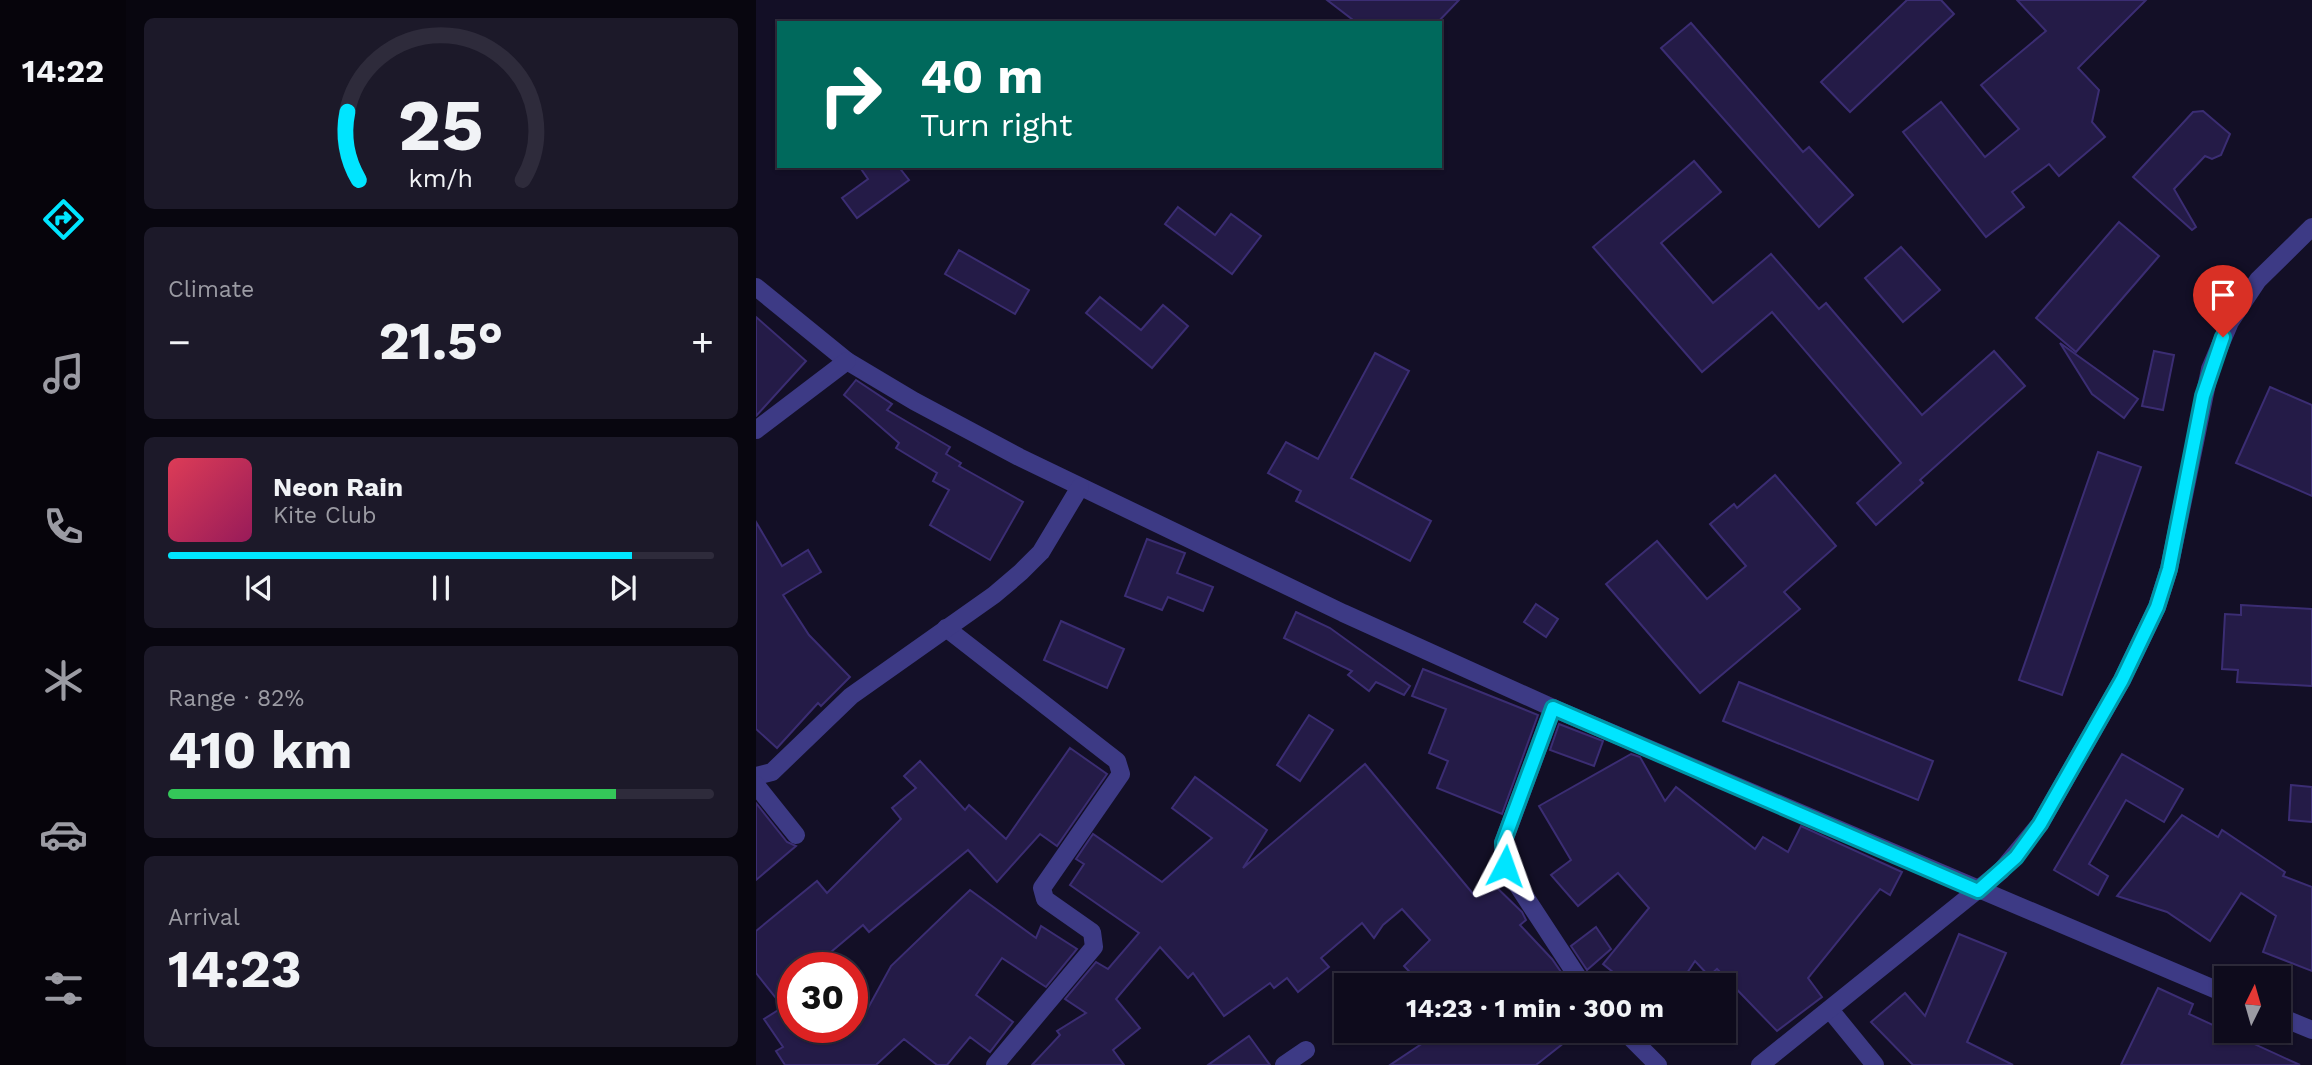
<!DOCTYPE html>
<meta charset="utf-8">
<style>
:root{--surface:#0e0b1c;--page:#1c1929;--text:#f1f3f6;--muted:#9b9ba3;--line:#2e2b3b;--accent:#00e5ff}
body{margin:0;font-family:"Work Sans",sans-serif;background:var(--page);color:var(--text);height:100vh;display:flex;flex-direction:column;font-size:26px;white-space:nowrap}
*{box-sizing:border-box;margin:0}
p{font-size:23px;color:var(--muted)}
.icon{flex:none;width:38px;height:38px;fill:none;stroke:currentColor;stroke-width:2;stroke-linecap:round;stroke-linejoin:round}
.map{position:relative;flex:1;overflow:hidden}
.sheet{display:flex;flex-direction:column;gap:18px;padding:18px;background:#08060f;width:630px}
.sheet>*{flex:none}
.top-card{position:absolute;left:21px;top:21px;width:665px;height:147px;border-radius:0px;box-shadow:0 2px 5px #0004,0 0 0 2px var(--line);background:#00695c;color:#fff;overflow:hidden}
.needle{width:46px;rotate:5deg}
.fabs{position:absolute;left:1458px;top:966px;display:grid;gap:14px}
.fabs a{display:grid;place-items:center;width:77px;height:77px;border-radius:0px;background:var(--surface);box-shadow:0 2px 5px #0004,0 0 0 2px var(--line);font-size:35px}
.speed{position:absolute;left:21px;top:952px;display:flex;gap:14px;font-size:35px;font-weight:700;text-align:center}
.speed>*{display:grid;place-content:center;width:91px;height:91px;border-radius:50%;background:var(--surface);box-shadow:0 2px 5px #0004,0 0 0 2px var(--line);line-height:1}
.speed .limit{border:10px solid #d22;background:#fff;color:#111}
.pin{position:absolute;display:grid;place-items:center;width:60px;height:60px;color:#fff;margin:-72px -30px;border-radius:50% 50% 50% 0;rotate:-45deg;box-shadow:0 0 7px #0007}
.pin .icon{rotate:45deg}
.me{position:absolute;width:77px;margin:-38px;rotate:4deg;stroke-linejoin:round;filter:drop-shadow(0 0 5px #0008)}
.turn{display:flex;align-items:center;gap:24px;height:147px;padding:0 28px;font-size:32px}
.turn .icon{width:91px;height:91px;stroke-width:2.5}
.turn b{display:block;font-size:49px;line-height:60px}
.big{font-size:52px;font-weight:700;line-height:1.1}
.sheet .tile{flex:1;display:flex;flex-direction:column;justify-content:center;gap:10px;min-width:0;padding:0 24px;border-radius:10px;background:var(--page)}
.sheet .dial{align-items:center;gap:0}
.dial svg{height:182px;overflow:visible;fill:none;stroke:var(--line);stroke-width:7;stroke-linecap:round;text-anchor:middle}
.dial text{fill:var(--text);stroke:none}
.song{display:flex;align-items:center;gap:21px}
.cover{width:84px;height:84px;border-radius:10px;background:linear-gradient(135deg,hsl(350 70% 55%),hsl(330 70% 35%))}
.played{height:7px;border-radius:4px;background:linear-gradient(90deg,var(--accent) 85%,var(--line) 85%)}
.keys{display:flex;justify-content:space-around;direction:ltr}
.heat{display:flex;justify-content:space-between;align-items:center;font-size:38px;direction:ltr}
.charge{height:10px;border-radius:5px;background:linear-gradient(90deg,#34c759 82%,var(--line) 0)}
.trip{position:absolute;left:578px;top:973px;width:402px;height:70px;border-radius:0px;background:var(--surface);box-shadow:0 2px 5px #0004,0 0 0 2px var(--line);font-weight:700;line-height:70px;text-align:center}
main{display:flex;flex:1;min-height:0}
.dock{display:flex;flex-direction:column;width:126px;justify-content:space-around;align-items:center;background:#06040b;color:var(--muted)}
.dock .icon{width:49px;height:49px}
.dock .current{color:var(--accent)}
.dock b{font-size:32px;color:var(--text)}
.map>svg:first-child{display:block}
.building{fill:#241b47;stroke:#3b2d73;stroke-width:2}
.lines{fill:none;stroke-linecap:round;stroke-linejoin:round}
.minor{stroke:#3d3a85;stroke-width:18}
.route-casing{stroke:#0095a6;stroke-width:18}
.route{stroke:#00e5ff;stroke-width:12}
</style>
<main>
<nav class="dock">
<b>14:22</b>
<svg class="icon current" aria-label="directions" viewBox="0 0 24 24"><path d="M12 3l9 9-9 9-9-9zM9 14v-3h6M13 9l2 2-2 2"/></svg>
<svg class="icon" aria-label="music" viewBox="0 0 24 24"><path d="M9 18V5l10-2v13"/><circle cx="6" cy="18" r="3"/><circle cx="16" cy="16" r="3"/></svg>
<svg class="icon" aria-label="phone" viewBox="0 0 24 24"><path d="M5 4h4l2 5-3 2q2 4 5 5l2-3 5 2v4C11 20 4 13 5 4z"/></svg>
<svg class="icon" aria-label="climate" viewBox="0 0 24 24"><path d="M12 3v18M4 7l16 10M4 17L20 7"/></svg>
<svg class="icon" aria-label="car" viewBox="0 0 24 24"><path d="M5 17H2v-5l4-1 3-4h7l3 4 3 1v5h-3M9 17h6M6 11h13"/><circle cx="7" cy="17" r="2"/><circle cx="17" cy="17" r="2"/></svg>
<svg class="icon" aria-label="filters" viewBox="0 0 24 24"><path d="M4 7h16M4 17h16"/><circle cx="9" cy="7" r="2"/><circle cx="15" cy="17" r="2"/></svg>
</nav>
<section class="sheet">
<div class="tile dial"><svg viewBox="0 0 100 80">
<path d="M14 69A42 42 0 1 1 86 69"/>
<path d="M14 69A42 42 0 0 1 9 39" stroke="#00e5ff"/>
<text x="50" y="56" font-size="32" font-weight="700">25</text>
<text x="50" y="72" font-size="11">km/h</text>
</svg></div>
<div class="tile"><p>Climate</p>
<div class="heat"><a>−</a><b class="big">21.5°</b><a>+</a></div>
</div>
<div class="tile">
<div class="song"><i class="cover"></i><div><b>Neon Rain</b><p>Kite Club</p></div></div>
<div class="played"></div>
<div class="keys"><svg class="icon" aria-label="previous" viewBox="0 0 24 24"><path d="M18 5L8 12l10 7zM5 5v14"/></svg><svg class="icon" aria-label="pause" viewBox="0 0 24 24"><path d="M8 5v14M16 5v14"/></svg><svg class="icon" aria-label="next" viewBox="0 0 24 24"><path d="M6 5l10 7-10 7zM19 5v14"/></svg></div>
</div>
<div class="tile"><p>Range · 82%</p><b class="big">410 km</b><div class="charge"></div></div>
<div class="tile"><p>Arrival</p><b class="big">14:23</b></div>
</section>
<div class="map">
<svg width="1556" height="1065" viewBox="0 0 1556 1065">
<rect width="100%" height="100%" fill="#130f26"/>
<g class="building">
<polygon points="571,0 703,0 681,23 601,23"/>
<polygon points="1151,0 1185,0 1198,14 1094,112 1065,82"/>
<polygon points="1261,0 1390,0 1322,68 1343,90 1336,122 1349,137 1303,176 1293,164 1256,192 1268,207 1230,237 1147,132 1185,102 1229,157 1263,129 1225,85 1290,31"/>
<polygon points="935,23 1047,152 1053,147 1097,195 1063,227 905,48"/>
<polygon points="1447,111 1474,134 1465,155 1456,159 1449,156 1418,189 1440,227 1436,230 1377,177 1437,112"/>
<polygon points="938,161 965,192 905,243 957,303 1015,254 1063,309 1070,303 1166,415 1238,351 1269,386 1164,480 1167,483 1120,525 1101,503 1145,463 1016,312 946,372 837,247"/>
<polygon points="103,166 142,166 153,180 101,218 86,198 112,179"/>
<polygon points="422,207 459,235 475,214 505,236 476,274 409,224"/>
<polygon points="1363,222 1403,256 1320,352 1280,318"/>
<polygon points="1145,247 1184,290 1147,322 1109,278"/>
<polygon points="203,250 273,290 259,314 189,274"/>
<polygon points="344,297 385,330 407,305 432,326 396,368 330,313"/>
<polygon points="0,317 50,361 0,416"/>
<polygon points="1304,343 1382,399 1368,418 1336,394"/>
<polygon points="1398,351 1418,355 1407,410 1386,406"/>
<polygon points="619,353 653,371 595,478 675,521 654,561 540,501 545,491 512,473 530,442 562,459"/>
<polygon points="100,380 136,404 131,410 194,447 190,454 205,463 203,466 267,502 234,560 174,525 193,490 177,481 181,473 140,448 143,443 88,395"/>
<polygon points="1514,387 1556,405 1556,496 1480,463"/>
<polygon points="1342,452 1385,467 1306,695 1263,680"/>
<polygon points="1019,475 1080,546 1028,592 1044,609 944,693 850,584 901,541 951,599 990,566 954,524 978,504 981,508"/>
<polygon points="0,522 26,566 52,550 65,572 27,595 53,635 94,677 65,706 62,703 21,748 0,729"/>
<polygon points="391,539 429,553 421,573 457,587 447,611 412,597 406,610 369,596"/>
<polygon points="780,604 802,619 790,637 768,622"/>
<polygon points="1485,605 1556,609 1556,686 1481,682 1482,670 1466,669 1469,614 1485,615"/>
<polygon points="540,612 574,628 654,686 648,695 620,682 613,691 592,675 596,671 528,638"/>
<polygon points="305,621 368,649 351,688 288,660"/>
<polygon points="667,669 782,715 746,814 681,788 692,761 673,753 690,709 656,696"/>
<polygon points="983,682 1177,761 1162,800 967,721"/>
<polygon points="553,715 577,730 544,781 521,765"/>
<polygon points="803,724 847,741 838,766 794,750"/>
<polygon points="314,748 351,774 301,846 284,834 241,882 212,850 113,932 107,925 56,968 37,968 37,1027 96,1027 96,991 112,1008 135,966 214,890 280,938 285,926 321,949 290,987 246,958 220,995 257,1022 234,1052 214,1037 191,1065 181,1065 148,1039 120,1065 29,1065 20,1051 27,1047 8,1019 27,1007 0,973 0,931 61,881 71,893 145,819 136,808 160,788 148,776 164,761 209,810 213,805 250,839"/>
<polygon points="875,754 884,757 909,801 920,787 999,849 1007,837 1032,852 1045,826 1146,872 1134,895 1124,889 1052,978 1066,997 1021,1031 961,969 953,976 939,961 923,985 873,985 847,964 893,908 862,873 822,906 795,875 815,860 783,806"/>
<polygon points="1366,754 1427,789 1408,822 1370,800 1333,864 1352,876 1342,895 1298,870"/>
<polygon points="609,764 718,895 733,880 766,912 770,920 764,925 796,959 814,985 666,985 648,966 674,940 646,909 627,925 618,938 606,923 565,958 573,967 542,992 531,978 518,988 514,983 468,1016 437,973 432,978 404,947 360,999 384,1028 357,1050 368,1065 276,1065 304,1035 301,1031 330,1013 309,999 340,962 352,969 383,933 314,885 328,864 320,859 337,834 406,882 456,838 416,808 439,777 511,830 487,868"/>
<polygon points="1535,785 1556,787 1556,822 1533,820"/>
<polygon points="0,803 31,842 40,846 0,880"/>
<polygon points="1426,815 1462,837 1466,830 1529,872 1527,876 1556,887 1556,971 1507,952 1520,916 1485,893 1454,941 1411,912 1361,896"/>
<polygon points="840,927 855,949 831,970 815,946"/>
<polygon points="1203,934 1250,953 1211,1042 1257,1065 1157,1065 1115,1022 1149,993 1169,1016"/>
<polygon points="1402,988 1437,1004 1433,1014 1544,1065 1365,1065"/>
<polygon points="685,1031 823,1031 780,1065 634,1065"/>
<polygon points="493,1036 514,1065 452,1065"/>
</g>
<g class="lines">
<g class="minor">
<polyline points="0,287 91,361 158,401 263,457 587,613 797,708 1470,994"/>
<polyline points="0,430 91,361"/>
<polyline points="190,628 361,761 365,774 286,888 289,899 336,932 338,947 239,1065"/>
<polyline points="797,708 747,843 749,866 827,985"/>
<polyline points="0,776 16,772 95,696 238,595 265,572 285,552 324,487"/>
<polyline points="0,785 40,835"/>
<polyline points="1075,1011 1119,1065"/>
<polyline points="1522,1016 1556,1030"/>
<polyline points="868,1031 902,1065"/>
<polyline points="528,1065 550,1050"/>
<polyline points="1004,1065 1245,871 1284,824 1366,680 1401,607 1413,569 1454,369 1474,322 1502,280 1556,227"/>
</g>
</g>
<g class="lines">
<g class="route-casing">
<polyline id="route" points="749,866 747,843 797,708 1222,891 1260,857 1284,824 1366,680 1401,607 1413,569 1447,396 1467,337"/>
</g>
<use href="#route" class="route"/>
</g>
</svg>
<div class="fabs">
<a><svg class="needle" viewBox="-14 -14 28 28"><path d="M0-13l5 13h-10z" fill="#e53935"/><path d="M0 13l5-13h-10z" fill="#9b9ba3"/></svg></a>
</div>
<div class="speed"><div class="limit">30</div></div>
<div class="pin" style="left:1467px;top:337px;background:#d93025"><svg class="icon" aria-label="arrive" viewBox="0 0 24 24"><path d="M6 21V4h12l-3 4 3 4H6"/></svg></div>
<svg class="me" style="left:749px;top:866px" viewBox="-20 -20 40 40"><path d="M0-17L14 15 0 8-14 15z" fill="#00e5ff" stroke="#fff" stroke-width="4"/></svg>
<div class="trip">14:23 · 1 min · 300 m</div>
<div class="top-card">
<div class="turn"><svg class="icon" aria-label="right" viewBox="0 0 24 24"><path d="M7 20v-9h11M14 6l5 5-5 5"/></svg><div><b>40 m</b>Turn right</div></div>
</div>
</div>
</main>
